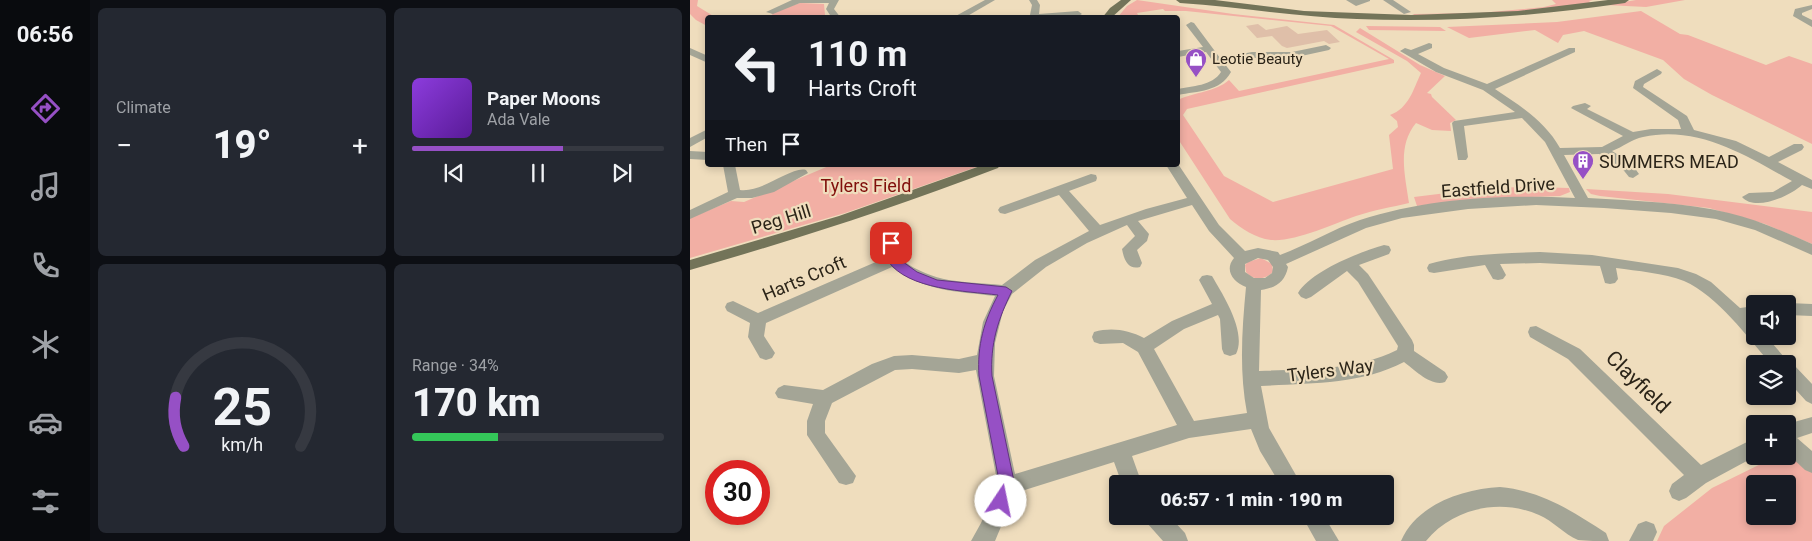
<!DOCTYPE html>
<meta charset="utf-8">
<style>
:root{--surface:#171b24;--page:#242831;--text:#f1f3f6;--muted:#9ea1a6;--line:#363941;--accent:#9650c5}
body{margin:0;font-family:Roboto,sans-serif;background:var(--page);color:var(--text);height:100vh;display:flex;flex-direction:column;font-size:19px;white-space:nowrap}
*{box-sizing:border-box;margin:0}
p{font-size:16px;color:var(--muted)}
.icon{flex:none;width:28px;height:28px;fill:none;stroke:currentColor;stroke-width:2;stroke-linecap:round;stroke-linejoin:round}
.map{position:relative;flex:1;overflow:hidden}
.sheet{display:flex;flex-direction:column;gap:8px;padding:8px;background:#0d0f14;width:600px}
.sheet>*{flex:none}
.guide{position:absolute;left:15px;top:15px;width:475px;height:152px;border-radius:5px;box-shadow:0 2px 8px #0003;background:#171b24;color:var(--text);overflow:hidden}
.fabs{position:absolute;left:1056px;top:295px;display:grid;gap:10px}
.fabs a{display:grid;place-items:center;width:50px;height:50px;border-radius:5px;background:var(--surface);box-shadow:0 2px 8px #0003;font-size:25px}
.speed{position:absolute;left:15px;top:460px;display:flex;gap:10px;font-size:25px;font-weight:700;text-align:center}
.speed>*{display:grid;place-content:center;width:65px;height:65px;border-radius:50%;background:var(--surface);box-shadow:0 2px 8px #0003;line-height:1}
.speed .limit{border:8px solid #d22;background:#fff;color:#111}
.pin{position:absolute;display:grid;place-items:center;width:42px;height:42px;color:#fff;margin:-21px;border-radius:10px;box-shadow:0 2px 8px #0006}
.me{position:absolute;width:55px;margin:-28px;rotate:11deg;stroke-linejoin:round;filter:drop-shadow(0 0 4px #0008)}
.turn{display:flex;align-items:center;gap:18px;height:105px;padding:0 20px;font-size:22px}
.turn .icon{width:65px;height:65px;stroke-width:2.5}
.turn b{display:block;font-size:35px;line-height:42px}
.then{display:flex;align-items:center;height:48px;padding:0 20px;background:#0003;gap:10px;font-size:19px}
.big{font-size:38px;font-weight:800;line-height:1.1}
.sheet .card{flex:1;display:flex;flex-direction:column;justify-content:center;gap:8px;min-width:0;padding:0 18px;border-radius:8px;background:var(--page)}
.sheet .dial{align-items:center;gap:0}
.dial svg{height:130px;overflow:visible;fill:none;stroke:var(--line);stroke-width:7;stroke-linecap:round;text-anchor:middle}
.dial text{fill:var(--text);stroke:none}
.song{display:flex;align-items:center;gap:15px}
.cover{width:60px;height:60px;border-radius:8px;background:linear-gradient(135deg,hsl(270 70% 55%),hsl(270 70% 35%))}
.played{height:5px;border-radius:2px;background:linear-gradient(90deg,var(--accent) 60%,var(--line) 60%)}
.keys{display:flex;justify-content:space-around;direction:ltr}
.heat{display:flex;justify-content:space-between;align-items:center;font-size:28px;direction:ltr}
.charge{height:8px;border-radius:4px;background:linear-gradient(90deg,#34c759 34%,var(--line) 0)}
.sheet .tiles{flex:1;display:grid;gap:8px;grid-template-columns:repeat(2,1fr)}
.trip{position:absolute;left:419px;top:475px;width:285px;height:50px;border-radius:5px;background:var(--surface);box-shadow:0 2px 8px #0003;font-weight:800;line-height:50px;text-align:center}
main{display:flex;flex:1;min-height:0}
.menu{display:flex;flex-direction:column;width:90px;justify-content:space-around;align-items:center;background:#090b0e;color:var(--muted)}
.menu .icon{width:35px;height:35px}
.menu .selected{color:var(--accent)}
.menu b{font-size:22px;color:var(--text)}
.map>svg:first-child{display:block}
.green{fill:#f2afa4;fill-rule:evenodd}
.building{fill:#dfbfa9}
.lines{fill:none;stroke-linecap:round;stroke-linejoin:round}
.minor{fill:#a4a596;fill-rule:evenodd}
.major{fill:#737459;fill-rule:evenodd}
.route{fill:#9650c5;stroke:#623480}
.labels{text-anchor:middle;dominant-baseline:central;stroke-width:4.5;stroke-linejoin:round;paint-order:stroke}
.far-poi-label{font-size:15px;fill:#2b2418;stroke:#efddbd;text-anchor:start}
.poi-label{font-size:18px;fill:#2b2418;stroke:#efddbd;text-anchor:start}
.park-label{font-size:18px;fill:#80100b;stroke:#efddbd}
.street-label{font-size:18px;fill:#2b2418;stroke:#efddbd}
.near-street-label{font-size:21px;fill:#2b2418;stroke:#efddbd}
</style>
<main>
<nav class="menu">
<b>06:56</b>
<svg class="icon selected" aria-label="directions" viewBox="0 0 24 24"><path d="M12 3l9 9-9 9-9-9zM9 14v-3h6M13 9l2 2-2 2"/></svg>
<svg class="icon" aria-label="music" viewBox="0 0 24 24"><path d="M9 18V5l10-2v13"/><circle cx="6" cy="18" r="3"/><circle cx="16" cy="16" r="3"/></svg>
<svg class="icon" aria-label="phone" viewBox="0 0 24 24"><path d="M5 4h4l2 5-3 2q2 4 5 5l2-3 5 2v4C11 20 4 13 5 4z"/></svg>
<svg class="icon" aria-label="climate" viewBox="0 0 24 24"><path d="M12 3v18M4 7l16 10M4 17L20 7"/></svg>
<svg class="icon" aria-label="car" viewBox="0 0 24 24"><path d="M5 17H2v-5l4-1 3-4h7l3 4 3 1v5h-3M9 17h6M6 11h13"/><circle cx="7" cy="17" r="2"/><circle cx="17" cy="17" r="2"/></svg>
<svg class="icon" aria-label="filters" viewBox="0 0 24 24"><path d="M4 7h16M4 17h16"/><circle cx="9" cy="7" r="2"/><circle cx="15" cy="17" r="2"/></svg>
</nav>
<section class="sheet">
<div class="tiles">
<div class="card"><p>Climate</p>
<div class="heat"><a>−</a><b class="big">19°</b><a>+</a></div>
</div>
<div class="card">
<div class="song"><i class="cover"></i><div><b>Paper Moons</b><p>Ada Vale</p></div></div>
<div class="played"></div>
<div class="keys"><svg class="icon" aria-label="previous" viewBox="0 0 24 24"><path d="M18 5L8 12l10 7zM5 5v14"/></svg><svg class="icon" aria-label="pause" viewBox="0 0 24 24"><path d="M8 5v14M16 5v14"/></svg><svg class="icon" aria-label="next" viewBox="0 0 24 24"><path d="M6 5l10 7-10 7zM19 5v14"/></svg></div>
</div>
<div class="card dial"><svg viewBox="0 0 100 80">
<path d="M14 69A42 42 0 1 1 86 69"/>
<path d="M14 69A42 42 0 0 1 9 39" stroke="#9650c5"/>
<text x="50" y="56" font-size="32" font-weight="700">25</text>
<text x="50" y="72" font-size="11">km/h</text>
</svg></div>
<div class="card"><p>Range · 34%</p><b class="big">170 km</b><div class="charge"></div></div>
</div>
</section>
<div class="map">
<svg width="1122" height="541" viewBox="0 0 1122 541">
<rect width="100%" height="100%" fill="#efddbd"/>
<g class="green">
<polygon points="0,0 8,0 7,6 25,17 18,18 17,26 6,20 0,14"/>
<path d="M447,0L543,14L644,25L704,60V63L497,109L493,115L534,176L583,202L703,169L699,135L708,127L707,121L700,115C719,108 723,90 731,73L717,61L666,32L670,28L730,65L755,76L737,93L741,94L742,97L766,120L760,123L761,131L742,130L726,123C707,146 715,175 719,203C702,207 684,210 666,216C643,224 605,242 581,240C565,238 552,229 540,219L488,139V100C504,92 526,92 539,80L549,91L699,59L641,26L496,11H475L473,9L447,13L448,15L427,18L437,6Z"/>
<polygon points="862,0 903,0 899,1 901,3 817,13 724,15 723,14 790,13 854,7 866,4"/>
<polygon points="946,0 995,0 956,7 916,5"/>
<polygon points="110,3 134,4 135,15 138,17 84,17 81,13"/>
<polygon points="951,11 990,34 998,35 1076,65 1099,56 1122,64 1122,144 1022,95 994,79 973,60 894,31 873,35 868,43 845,30 779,38 757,27 867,22"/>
<polygon points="676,26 750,27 756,31 679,30"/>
<polygon points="141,165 292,165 155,213 0,258 0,218 41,201 54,202"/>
<polygon points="840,187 879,188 880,192 870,196 785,199 727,206 724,197 797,188"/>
<polygon points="896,189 978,194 1122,212 1122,244 1075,224 1019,208 910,196 901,194"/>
<path d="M571,258L582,264L583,272C575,280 563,281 556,272L555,265L558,262Z"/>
<path d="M1100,450L1122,469V541H967L974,526L1022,488L1087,456H1098V451ZM1065,484H1098V516H1065Z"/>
</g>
<polygon class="building" points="568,24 576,30 597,26 608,34 637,30 650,42 639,44 634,41 597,48 592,46 582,36 567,38 556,26"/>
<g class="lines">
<g class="minor">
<polygon points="102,0 149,0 144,9 151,18 142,18 136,9 139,3 110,3 83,14 76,12"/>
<polygon points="295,0 305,0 274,18 262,18"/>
<path d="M339,0H347L350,5L349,14L388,11L392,14C383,21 346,18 333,18L340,15L342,5Z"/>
<polygon points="656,0 680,0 680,1 666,6"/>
<polygon points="693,0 703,0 721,12 714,14"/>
<polygon points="1122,5 1122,9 1112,13 1112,15 1122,20 1122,27 1103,16 1105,9"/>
<path d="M501,22L504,23L530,58L562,52H602L636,45L641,48L639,50L602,58H562L534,63L541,72C530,92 508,91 488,95V89C502,86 522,86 531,72L516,52L488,57V51L513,47L496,25Z"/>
<path d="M739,43L742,44V48L728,54L754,68L797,84L879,48H885V52L805,89C829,105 855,121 870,148L912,147L933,136L881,108L883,106L895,103L901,106L897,109L943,132L961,129H991L988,120L943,88L945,81L967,69L972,72L971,74L954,84L953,87L997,116L1004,130L1046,141L1079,157L1104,144H1112L1114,147L1112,150L1088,162L1122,180V189L1112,185C1100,196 1065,212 1052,197L1059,193L1083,192L1102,181C1056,156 1009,125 953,137C942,139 933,147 922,151C933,158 942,163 949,174L943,178L939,177L931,167L909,154L874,155L898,198C945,201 994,202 1039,213C1068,220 1095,232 1122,244V255L1065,230L1026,219L981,213L914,208L846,205L778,209L712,218L676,228L596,264L598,267C595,282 586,288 571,290L569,371C616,369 664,371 707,350L708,346L668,282L657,271L621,297L616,299L611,297L608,293C621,271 670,252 694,245L699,246L701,250L699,254L669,265L678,274L722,340L724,345V351L755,372L758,377L755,382C741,387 725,370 714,362C670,385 619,383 571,386L579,428L611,484H590L570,451L561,429L499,438L442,456L452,484H432L424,462L325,493L305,541H281L291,523L308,486L286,370L269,373L222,369L205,370L142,403L135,421V433L166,476L163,483L156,485L149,483L117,435V421L123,404L88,398L85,393L88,388L94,385L133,390L182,364L204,356L222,355L269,359L287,355L293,322L305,296C264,291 237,292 202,267L76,323L74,336L85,353L82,358L76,360L70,358L58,337L60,323L37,311L35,307L37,303L43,301L68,313L195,258L194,243L196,240H206L210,259C246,284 270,281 312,285L345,260L399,231L369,195L315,214L310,213L308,210L310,207L401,174L406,175L407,178L406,181L379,191L410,225L456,209L497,198L476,165L488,164L529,225L555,251L568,248L588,252L590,255C617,245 643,229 670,220C737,198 815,194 885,198L855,142L832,118L774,126L778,157L776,160H768L762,123L764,121L825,112L793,90L746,72L710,51L715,48L721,50ZM502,205L519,231L544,258C534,270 543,282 556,287C552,329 549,371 557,413L504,421L464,349L494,329L528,315L530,319L532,349L534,354L540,356L546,354C557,332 533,295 522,276L517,275L512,276L509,280L522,304L482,321L454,338C438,330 422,327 404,332L402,337L404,342L410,344L433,343L448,352L487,425L325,474L304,376L305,343L313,311L322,294L356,267L397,243L437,225L445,236L432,249C434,260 438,270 450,267L452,263L447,250L457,241L459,234L448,221ZM568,258L578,260L583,267L582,273L575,278H564L555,272V264Z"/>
<polygon points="0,48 18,56 18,63 0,55"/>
<polygon points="18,129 18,137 0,147 0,138"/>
<polygon points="0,151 18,152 18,160 0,159"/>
<path d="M33,165H45L50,190C73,193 101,166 116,170L118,173L84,192L62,198H47L0,219V210L38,192Z"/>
<path d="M850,252L902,255L988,268L1006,274L1021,282L1050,308L1065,306V318L1060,319L1065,324V336H1076L1100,364L1104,365L1122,384V404L1116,401L1098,381V364H1081C1057,337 1028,296 994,281C974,273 947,271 926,268L928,279L925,283L920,284L915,283L910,266L850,263L810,264L816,275L813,279L808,280L803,279L795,265L744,273L739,272L737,268L739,264C774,254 813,253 850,252Z"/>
<polygon points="1098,303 1122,304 1122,316 1098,315 1098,304 1096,304"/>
<polygon points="846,326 890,349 1011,465 1065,438 1066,456 1016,483 996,498 989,501 982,498 979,491 982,484 994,475 878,359 840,337 838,332 840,327"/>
<polygon points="1122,417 1122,433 1107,438 1122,451 1122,473 1115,470 1098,454 1097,424"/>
<path d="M810,487C852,491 882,511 916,533L919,541C910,541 896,541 888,540C874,534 863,521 849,515C810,498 763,508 736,541H711C727,504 773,489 810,487Z"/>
<polygon points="454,516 479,516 495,533 498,541 473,541 457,523"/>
<polygon points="612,516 634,516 649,541 626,541"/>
<polygon points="956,521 964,524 967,532 963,541 939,541 948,524"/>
</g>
<g class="major">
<polygon points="431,0 441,0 421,18 412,18 420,8"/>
<path d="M486,0H525L614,11L721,15L828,11L918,0H939L935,3C846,16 757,23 667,19C608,17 549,7 490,3Z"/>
<path d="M293,165H310L308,168C207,207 104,240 0,270V260L149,216Z"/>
</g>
</g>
<path class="route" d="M201,239L206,243L209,259L227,272L247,280L316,287L322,291C308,319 300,344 302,376L325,486L317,506L311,508L306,506L303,501L310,486L289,376C287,345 294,321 308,295C276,291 218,290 198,261L196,243Z"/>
<defs>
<g id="shop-pin" transform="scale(1.125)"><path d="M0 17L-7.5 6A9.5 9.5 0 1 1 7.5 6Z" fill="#9650c5" stroke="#efddbd"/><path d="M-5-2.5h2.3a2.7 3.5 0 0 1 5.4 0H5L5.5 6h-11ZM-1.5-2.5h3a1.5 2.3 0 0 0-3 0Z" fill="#fff"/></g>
<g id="building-pin" transform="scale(1.125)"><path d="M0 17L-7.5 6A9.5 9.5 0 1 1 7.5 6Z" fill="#9650c5" stroke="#efddbd"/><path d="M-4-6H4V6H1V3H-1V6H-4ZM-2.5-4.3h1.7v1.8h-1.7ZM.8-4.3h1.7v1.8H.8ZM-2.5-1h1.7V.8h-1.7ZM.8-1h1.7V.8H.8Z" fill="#fff"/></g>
</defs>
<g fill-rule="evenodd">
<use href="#shop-pin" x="506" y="59"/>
<use href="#building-pin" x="893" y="161"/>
</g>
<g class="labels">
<g class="far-poi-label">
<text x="522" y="59">Leotie Beauty</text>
</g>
<g class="poi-label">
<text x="909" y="161">SUMMERS MEAD</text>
</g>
<g class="park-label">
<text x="176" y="185">Tylers Field</text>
</g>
<g class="street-label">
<text transform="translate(808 187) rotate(-4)">Eastfield Drive</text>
<text transform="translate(91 219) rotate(-17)">Peg Hill</text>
<text transform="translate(114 278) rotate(-23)">Harts Croft</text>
<text transform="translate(640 370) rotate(-7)">Tylers Way</text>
</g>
<g class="near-street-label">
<text transform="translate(948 382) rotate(44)">Clayfield</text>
</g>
</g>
</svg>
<div class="fabs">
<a><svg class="icon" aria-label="sound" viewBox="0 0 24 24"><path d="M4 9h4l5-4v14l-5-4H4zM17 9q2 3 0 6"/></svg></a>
<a><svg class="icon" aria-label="layers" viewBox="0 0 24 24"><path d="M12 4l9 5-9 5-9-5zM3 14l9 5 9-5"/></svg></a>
<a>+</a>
<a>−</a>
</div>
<div class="speed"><div class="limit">30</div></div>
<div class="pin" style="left:201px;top:243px;background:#d93025"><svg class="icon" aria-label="arrive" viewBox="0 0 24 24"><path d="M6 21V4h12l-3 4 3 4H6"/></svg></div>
<svg class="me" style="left:311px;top:501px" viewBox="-20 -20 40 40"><circle r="19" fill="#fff"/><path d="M0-13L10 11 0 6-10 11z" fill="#9650c5"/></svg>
<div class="trip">06:57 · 1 min · 190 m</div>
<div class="guide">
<div class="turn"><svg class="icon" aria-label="left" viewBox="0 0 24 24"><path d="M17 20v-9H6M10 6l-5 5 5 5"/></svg><div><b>110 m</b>Harts Croft</div></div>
<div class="then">Then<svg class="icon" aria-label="arrive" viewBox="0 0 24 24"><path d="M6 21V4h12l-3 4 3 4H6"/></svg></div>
</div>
</div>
</main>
